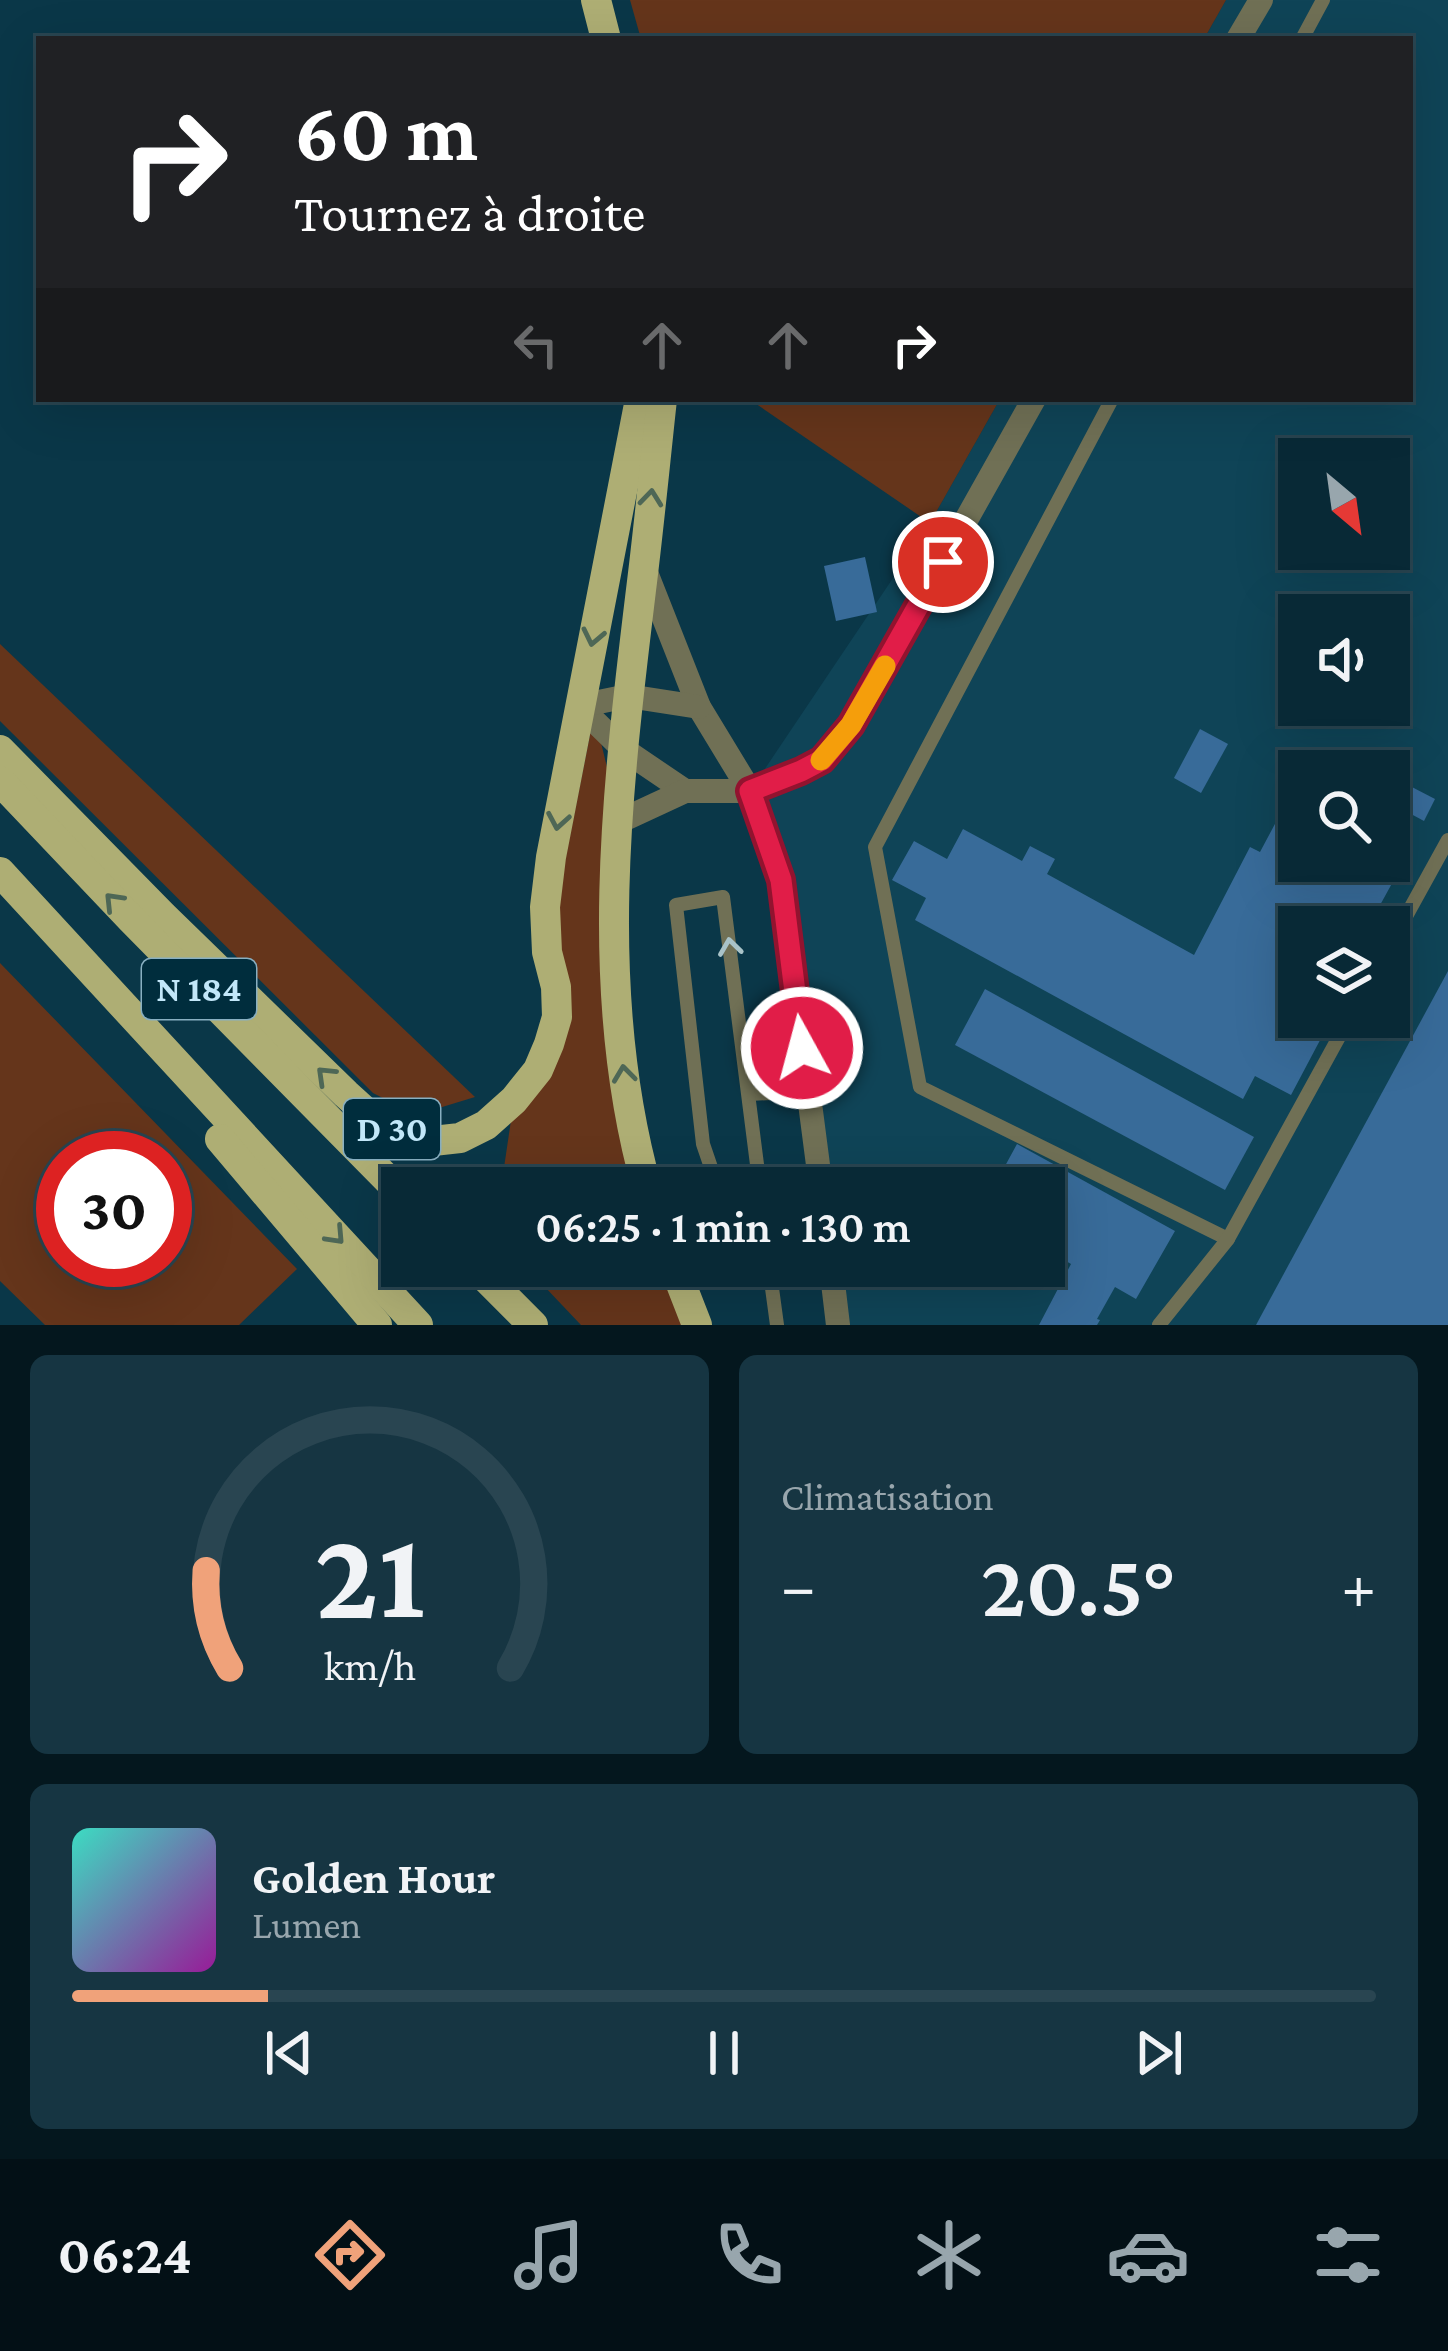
<!DOCTYPE html>
<html lang="fr">
<meta charset="utf-8">
<style>
:root{--surface:#082936;--page:#163542;--text:#f1f3f6;--muted:#98a6ad;--line:#294551;--accent:#f0a27a}
body{margin:0;font-family:"Crimson Pro",serif;background:var(--page);color:var(--text);height:100vh;display:flex;flex-direction:column;font-size:45px;white-space:nowrap}
*{box-sizing:border-box;margin:0}
p{font-size:39px;color:var(--muted)}
.icon{flex:none;width:66px;height:66px;fill:none;stroke:currentColor;stroke-width:2;stroke-linecap:round;stroke-linejoin:round}
.map{position:relative;height:1325px;overflow:hidden}
.drawer{display:flex;flex-direction:column;gap:30px;padding:30px;background:#04171e;flex:1}
.drawer>*{flex:none}
.hud{position:absolute;left:36px;top:36px;width:1377px;height:366px;border-radius:0px;box-shadow:0 12px 48px #0002,0 0 0 3px var(--line);background:#202124;color:#fff;overflow:hidden}
.needle{width:78px;rotate:151deg}
.buttons{position:absolute;left:1278px;top:438px;display:grid;gap:24px}
.buttons a{display:grid;place-items:center;width:132px;height:132px;border-radius:0px;background:var(--surface);box-shadow:0 12px 48px #0002,0 0 0 3px var(--line);font-size:60px}
.speed{position:absolute;left:36px;top:1131px;display:flex;gap:24px;font-size:60px;font-weight:700;text-align:center}
.speed>*{display:grid;place-content:center;width:156px;height:156px;border-radius:50%;background:var(--surface);box-shadow:0 12px 48px #0002,0 0 0 3px var(--line);line-height:1}
.speed .limit{border:18px solid #d22;background:#fff;color:#111}
.pin{position:absolute;display:grid;place-items:center;width:102px;height:102px;color:#fff;margin:-51px;border:6px solid #fff;border-radius:50%;box-shadow:0 3px 12px #0007}
.me{position:absolute;width:132px;margin:-66px;rotate:353deg;stroke-linejoin:round;filter:drop-shadow(0 0 9px #0008)}
.turn{display:flex;align-items:center;gap:42px;height:252px;padding:0 60px;font-size:54px}
.turn .icon{width:156px;height:156px;stroke-width:2.5}
.turn b{display:block;font-size:84px;line-height:102px}
.lanes{display:flex;align-items:center;height:114px;padding:0 60px;background:#0003;justify-content:center;gap:60px;direction:ltr}
.lanes .off{opacity:.35}
.big{font-size:90px;font-weight:600;line-height:1.1}
.drawer .tile{flex:1;display:flex;flex-direction:column;justify-content:center;gap:18px;min-width:0;padding:0 42px;border-radius:18px;background:var(--page)}
.drawer .dial{align-items:center;gap:0}
.dial svg{height:312px;overflow:visible;fill:none;stroke:var(--line);stroke-width:7;stroke-linecap:round;text-anchor:middle}
.dial text{fill:var(--text);stroke:none}
.song{display:flex;align-items:center;gap:36px}
.cover{width:144px;height:144px;border-radius:18px;background:linear-gradient(135deg,hsl(170 70% 55%),hsl(300 70% 35%))}
.played{height:12px;border-radius:6px;background:linear-gradient(90deg,var(--accent) 15%,var(--line) 15%)}
.keys{display:flex;justify-content:space-around;direction:ltr}
.heat{display:flex;justify-content:space-between;align-items:center;font-size:66px;direction:ltr}
.drawer .tiles{flex:1;display:grid;gap:30px;grid-template-columns:1fr 1fr}
.tile:last-child{grid-column:span 2}
.trip{position:absolute;left:381px;top:1167px;width:684px;height:120px;border-radius:0px;background:var(--surface);box-shadow:0 12px 48px #0002,0 0 0 3px var(--line);font-weight:600;line-height:120px;text-align:center}
.menu{display:flex;height:192px;justify-content:space-around;align-items:center;background:#031016;color:var(--muted)}
.menu .icon{width:84px;height:84px}
.menu .on{color:var(--accent)}
.menu b{font-size:54px;color:var(--text)}
.map>svg:first-child{display:block}
.built{fill:#0f4457;fill-rule:evenodd}
.green{fill:#65351b;fill-rule:evenodd}
.building{fill:#386b99}
.lines{fill:none;stroke-linecap:round;stroke-linejoin:round}
.service{stroke:#707055;stroke-width:14}
.minor{stroke:#707055;stroke-width:24}
.primary{stroke:#aeae74;stroke-width:30}
.oneway{stroke:#4e6756}
.oneway2{stroke:#a9c3c8}
.route-casing{stroke:#92132f;stroke-width:30}
.route{stroke:#e11d48;stroke-width:21}
.slow{stroke:#f59e0b;stroke-width:21}
.labels{text-anchor:middle;dominant-baseline:central;stroke-width:12;stroke-linejoin:round;paint-order:stroke}
.shield{fill:#002d3d;stroke:#88afc1;stroke-width:3}
.shield-label{font-size:36px;font-weight:bold;fill:#c2e7f9}
</style>
<div class="map">
<svg width="1448" height="1325" viewBox="0 0 1448 1325">
<rect width="100%" height="100%" fill="#0a3748"/>
<path class="built" d="M1226,0H1448V1325H838L831,1266H1044V1188H821L781,880L750,791L930,523L1000,399H1410V39H1204ZM1299,459H1389V549H1299ZM1299,615H1389V705H1299ZM1299,771H1389V861H1299ZM1299,927H1389V1017H1299Z"/>
<g class="green">
<polygon points="630,0 1226,0 1204,39 641,39"/>
<polygon points="749,399 1000,399 930,523"/>
<polygon points="0,644 475,1097 416,1115 373,1093 0,721"/>
<polygon points="594,714 616,804 615,999 647,1188 501,1188 514,1100 538,1070 547,952"/>
<path d="M0,963L297,1269L239,1325H45L0,1281ZM165,1158V1260H63V1158Z"/>
<polygon points="525,1266 674,1266 697,1325 581,1325"/>
</g>
<g class="building">
<polygon points="865,557 877,612 836,621 824,566"/>
<polygon points="1200,729 1228,744 1201,793 1174,778"/>
<polygon points="1299,779 1299,861 1391,861 1401,867 1368,927 1299,927 1299,1017 1319,1017 1316,1021 1327,1027 1291,1095 1255,1076 1243,1099 915,920 926,898 892,880 914,841 947,859 963,829 1022,861 1030,846 1055,859 1047,874 1194,955 1250,847 1260,852"/>
<polygon points="1408,785 1435,799 1424,821 1398,807"/>
<polygon points="1448,971 1448,1325 1256,1325"/>
<polygon points="985,989 1254,1137 1225,1190 955,1045"/>
<polygon points="1017,1144 1175,1231 1136,1299 1115,1287 1097,1319 1100,1320 1097,1325 1039,1325 1071,1264 1044,1248 1044,1188 993,1188"/>
</g>
<g class="lines">
<g class="service">
<polyline points="1302,39 1323,0"/>
<polyline points="1112,399 875,847 920,1087 1228,1239"/>
<polyline points="1389,947 1448,840"/>
<polyline points="750,1094 808,1091"/>
<polyline points="718,1188 703,1144 676,905 723,897 760,1188"/>
<polyline points="745,1266 750,1283 831,1271"/>
<polyline points="769,1266 777,1325"/>
<polyline points="1159,1325 1228,1239 1350,1017"/>
</g>
<g class="minor">
<polyline points="1238,39 1261,0"/>
<polyline points="645,570 699,707 750,791 781,880 821,1188"/>
<polyline points="579,706 623,749 685,791"/>
<polyline points="579,706 628,696 699,707"/>
<polyline points="616,823 685,791 750,791 775,782 822,760 851,725 1034,399"/>
<polyline points="831,1266 838,1325"/>
</g>
<g class="primary">
<polyline points="596,0 606,39"/>
<polyline points="0,750 163,916 346,1094 378,1123 433,1141 460,1138 486,1125 514,1100 538,1070 549,1044 557,1017 556,987 547,952 545,907 551,857 640,399"/>
<polyline points="0,781 132,920 402,1194"/>
<polyline points="0,872 418,1325"/>
<polyline points="220,1139 377,1325"/>
<path d="M647,1188C592,993 617,788 641,590C649,526 655,463 662,399"/>
<polyline points="474,1266 533,1325"/>
<polyline points="674,1266 697,1325"/>
</g>
</g>
<defs><path id="oneway-chevron" d="M-2-3.5L2.5 0L-2 3.5" fill="none" stroke-width="1.6" stroke-linecap="round" stroke-linejoin="round" transform="scale(3)"/></defs>
<g class="oneway">
<use href="#oneway-chevron" transform="translate(651 498) rotate(-84)"/>
<use href="#oneway-chevron" transform="translate(593 637) rotate(102)"/>
<use href="#oneway-chevron" transform="translate(558 821) rotate(100)"/>
<use href="#oneway-chevron" transform="translate(113 901) rotate(-134)"/>
<use href="#oneway-chevron" transform="translate(624 1074) rotate(-97)"/>
<use href="#oneway-chevron" transform="translate(325 1075) rotate(-136)"/>
<use href="#oneway-chevron" transform="translate(336 1236) rotate(47)"/>
</g>
<use class="oneway2" href="#oneway-chevron" transform="translate(730 947) rotate(-98)"/>
<g class="lines">
<g class="route-casing">
<polyline id="route" points="802,1048 781,880 750,791 801,771 822,760 851,725 943,562"/>
</g>
<use href="#route" class="route"/>
<polyline class="slow" points="821,760 851,725 885,666"/>
</g>
<g class="labels">
<g class="shield">
<rect x="142" y="959" width="114" height="60" rx="9"/>
<rect x="344" y="1099" width="96" height="60" rx="9"/>
</g>
<g class="shield-label">
<text x="199" y="989">N 184</text>
<text x="392" y="1129">D 30</text>
</g>
</g>
</svg>
<div class="buttons">
<a><svg class="needle" viewBox="-14 -14 28 28"><path d="M0-13l5 13h-10z" fill="#e53935"/><path d="M0 13l5-13h-10z" fill="#98a6ad"/></svg></a>
<a><svg class="icon" aria-label="sound" viewBox="0 0 24 24"><path d="M4 9h4l5-4v14l-5-4H4zM17 9q2 3 0 6"/></svg></a>
<a><svg class="icon" aria-label="search" viewBox="0 0 24 24"><circle cx="10" cy="10" r="6"/><path d="M15 15l6 6"/></svg></a>
<a><svg class="icon" aria-label="layers" viewBox="0 0 24 24"><path d="M12 4l9 5-9 5-9-5zM3 14l9 5 9-5"/></svg></a>
</div>
<div class="speed"><div class="limit">30</div></div>
<div class="pin" style="left:943px;top:562px;background:#d93025"><svg class="icon" aria-label="arrive" viewBox="0 0 24 24"><path d="M6 21V4h12l-3 4 3 4H6"/></svg></div>
<svg class="me" style="left:802px;top:1048px" viewBox="-20 -20 40 40"><circle r="17" fill="#e11d48" stroke="#fff" stroke-width="3"/><path d="M0-11L8 9 0 5-8 9z" fill="#fff"/></svg>
<div class="trip">06:25 · 1 min · 130 m</div>
<div class="hud">
<div class="turn"><svg class="icon" aria-label="right" viewBox="0 0 24 24"><path d="M7 20v-9h11M14 6l5 5-5 5"/></svg><div><b>60 m</b>Tournez à droite</div></div>
<div class="lanes"><svg class="icon off" aria-label="left" viewBox="0 0 24 24"><path d="M17 20v-9H6M10 6l-5 5 5 5"/></svg><svg class="icon off" aria-label="ahead" viewBox="0 0 24 24"><path d="M12 20V5M6 11l6-6 6 6"/></svg><svg class="icon off" aria-label="ahead" viewBox="0 0 24 24"><path d="M12 20V5M6 11l6-6 6 6"/></svg><svg class="icon" aria-label="right" viewBox="0 0 24 24"><path d="M7 20v-9h11M14 6l5 5-5 5"/></svg></div>
</div>
</div>
<section class="drawer">
<div class="tiles">
<div class="tile dial"><svg viewBox="0 0 100 80">
<path d="M14 69A42 42 0 1 1 86 69"/>
<path d="M14 69A42 42 0 0 1 8 44" stroke="#f0a27a"/>
<text x="50" y="56" font-size="32" font-weight="700">21</text>
<text x="50" y="72" font-size="11">km/h</text>
</svg></div>
<div class="tile"><p>Climatisation</p>
<div class="heat"><a>−</a><b class="big">20.5°</b><a>+</a></div>
</div>
<div class="tile">
<div class="song"><i class="cover"></i><div><b>Golden Hour</b><p>Lumen</p></div></div>
<div class="played"></div>
<div class="keys"><svg class="icon" aria-label="previous" viewBox="0 0 24 24"><path d="M18 5L8 12l10 7zM5 5v14"/></svg><svg class="icon" aria-label="pause" viewBox="0 0 24 24"><path d="M8 5v14M16 5v14"/></svg><svg class="icon" aria-label="next" viewBox="0 0 24 24"><path d="M6 5l10 7-10 7zM19 5v14"/></svg></div>
</div>
</div>
</section>
<nav class="menu">
<b>06:24</b>
<svg class="icon on" aria-label="directions" viewBox="0 0 24 24"><path d="M12 3l9 9-9 9-9-9zM9 14v-3h6M13 9l2 2-2 2"/></svg>
<svg class="icon" aria-label="music" viewBox="0 0 24 24"><path d="M9 18V5l10-2v13"/><circle cx="6" cy="18" r="3"/><circle cx="16" cy="16" r="3"/></svg>
<svg class="icon" aria-label="phone" viewBox="0 0 24 24"><path d="M5 4h4l2 5-3 2q2 4 5 5l2-3 5 2v4C11 20 4 13 5 4z"/></svg>
<svg class="icon" aria-label="climate" viewBox="0 0 24 24"><path d="M12 3v18M4 7l16 10M4 17L20 7"/></svg>
<svg class="icon" aria-label="car" viewBox="0 0 24 24"><path d="M5 17H2v-5l4-1 3-4h7l3 4 3 1v5h-3M9 17h6M6 11h13"/><circle cx="7" cy="17" r="2"/><circle cx="17" cy="17" r="2"/></svg>
<svg class="icon" aria-label="filters" viewBox="0 0 24 24"><path d="M4 7h16M4 17h16"/><circle cx="9" cy="7" r="2"/><circle cx="15" cy="17" r="2"/></svg>
</nav>
